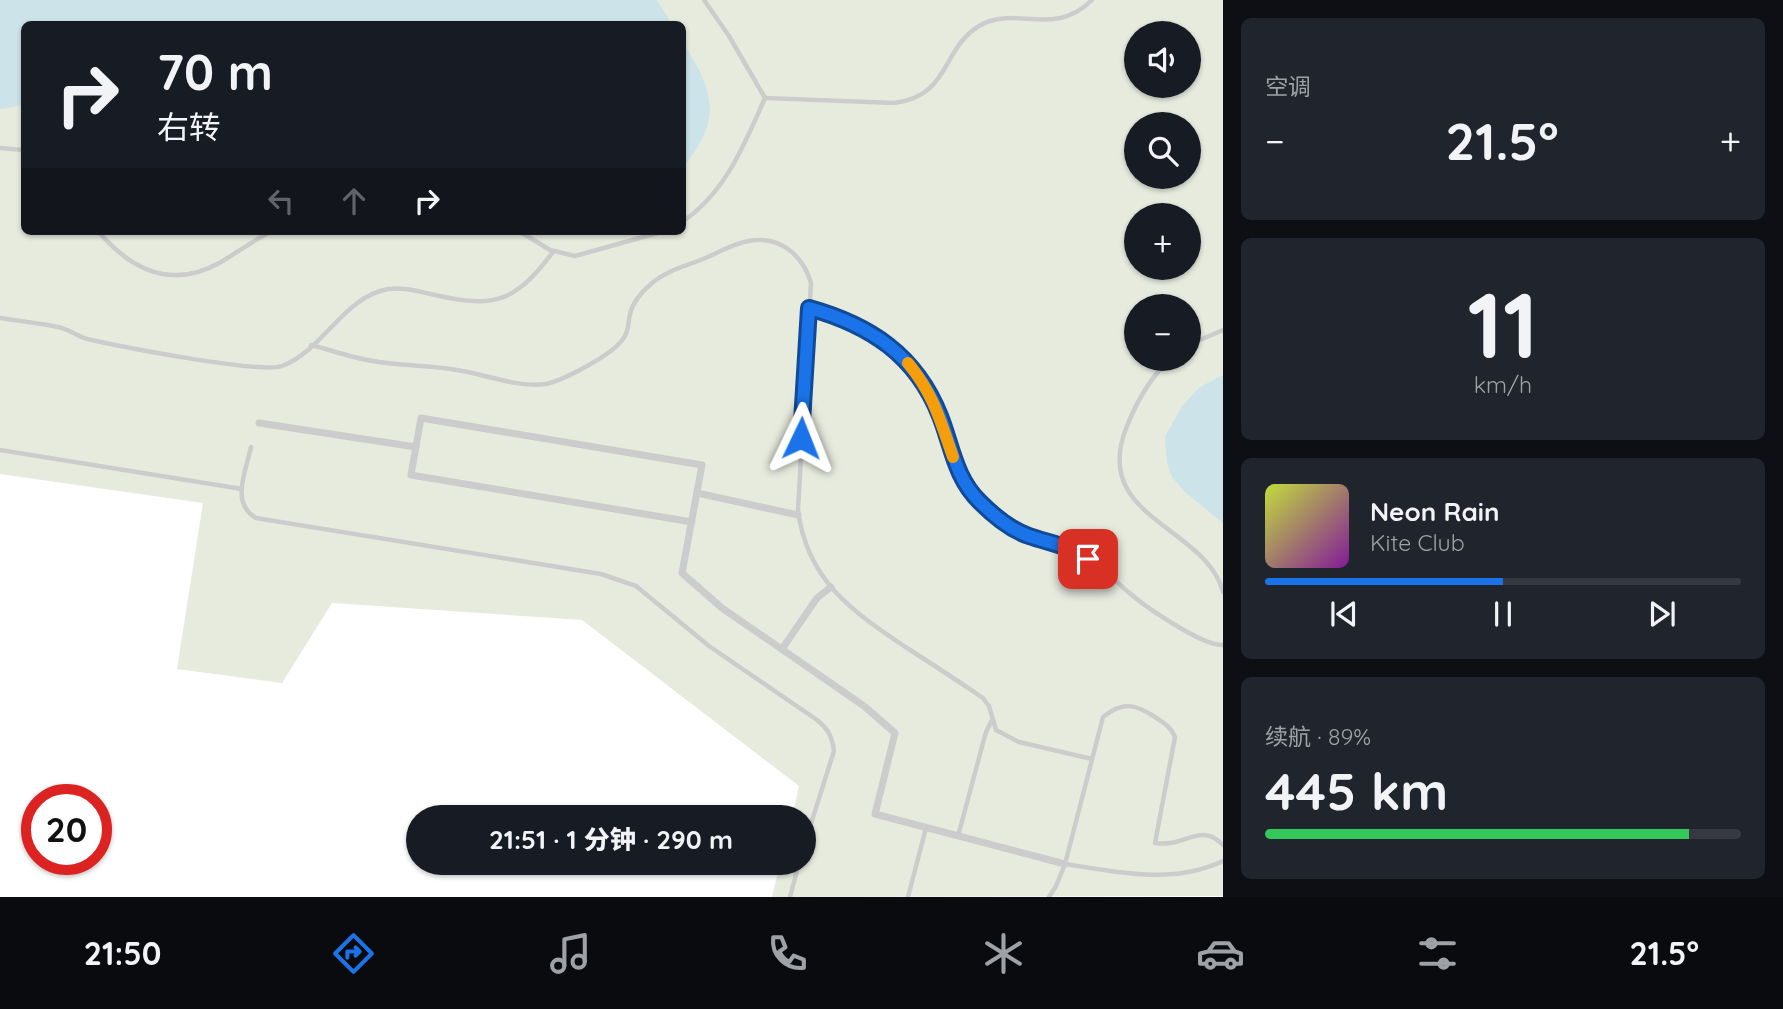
<!DOCTYPE html>
<html lang="zh">
<meta charset="utf-8">
<style>
:root{--surface:#171b24;--page:#20242c;--text:#f1f3f6;--muted:#9ea1a6;--line:#363941;--accent:#1a73e8}
body{margin:0;font-family:Quicksand,"Noto Sans SC",sans-serif;background:var(--page);color:var(--text);height:100vh;display:flex;flex-direction:column;font-size:26px;white-space:nowrap}
*{box-sizing:border-box;margin:0}
p{font-size:23px;color:var(--muted)}
.icon{flex:none;width:38px;height:38px;fill:none;stroke:currentColor;stroke-width:2;stroke-linecap:round;stroke-linejoin:round}
.map{position:relative;flex:1;overflow:hidden}
.drawer{display:flex;flex-direction:column;gap:18px;padding:18px;background:#0d0f14;width:560px}
.drawer>*{flex:none}
.guide{position:absolute;left:21px;top:21px;width:665px;height:214px;border-radius:10px;box-shadow:0 2px 5px #0004;background:#171b24;color:var(--text);overflow:hidden}
.fabs{position:absolute;left:1124px;top:21px;display:grid;gap:14px}
.fabs a{display:grid;place-items:center;width:77px;height:77px;border-radius:50%;background:var(--surface);box-shadow:0 2px 5px #0004;font-size:35px}
.speed{position:absolute;left:21px;top:784px;display:flex;gap:14px;font-size:35px;font-weight:700;text-align:center}
.speed>*{display:grid;place-content:center;width:91px;height:91px;border-radius:50%;background:var(--surface);box-shadow:0 2px 5px #0004;line-height:1}
.speed .limit{border:10px solid #d22;background:#fff;color:#111}
.pin{position:absolute;display:grid;place-items:center;width:60px;height:60px;color:#fff;margin:-30px;border-radius:14px;box-shadow:0 4px 10px #0006}
.me{position:absolute;width:77px;margin:-38px;rotate:2deg;stroke-linejoin:round;filter:drop-shadow(0 0 5px #0008)}
.turn{display:flex;align-items:center;gap:24px;height:147px;padding:0 21px;font-size:32px}
.turn .icon{width:91px;height:91px;stroke-width:2.5}
.turn b{display:block;font-size:49px;line-height:60px}
.lanes{display:flex;align-items:center;height:66px;padding:0 21px;background:#0003;justify-content:center;gap:35px;direction:ltr}
.lanes .off{opacity:.35}
.big{font-size:52px;font-weight:800;line-height:1.1}
.drawer .tile{flex:1;display:flex;flex-direction:column;justify-content:center;gap:10px;min-width:0;padding:0 24px;border-radius:10px;background:var(--page)}
.drawer .dial{align-items:center;gap:0}
.dial b{font-size:91px;line-height:1}
.song{display:flex;align-items:center;gap:21px}
.cover{width:84px;height:84px;border-radius:10px;background:linear-gradient(135deg,hsl(70 70% 55%),hsl(290 70% 35%))}
.played{height:7px;border-radius:4px;background:linear-gradient(90deg,var(--accent) 50%,var(--line) 50%)}
.keys{display:flex;justify-content:space-around;direction:ltr}
.heat{display:flex;justify-content:space-between;align-items:center;font-size:38px;direction:ltr}
.charge{height:10px;border-radius:5px;background:linear-gradient(90deg,#34c759 89%,var(--line) 0)}
.trip{position:absolute;left:406px;top:805px;width:410px;height:70px;border-radius:35px;background:var(--surface);box-shadow:0 2px 5px #0004;font-weight:800;line-height:70px;text-align:center}
.tab-bar{display:flex;height:112px;justify-content:space-around;align-items:center;background:#090b0e;color:var(--muted)}
.tab-bar .icon{width:49px;height:49px}
.tab-bar .current{color:var(--accent)}
.tab-bar b{font-size:32px;color:var(--text)}
main{display:flex;flex:1;min-height:0}
.map>svg:first-child{display:block}
.green{fill:#e7ebde;fill-rule:evenodd}
.water{fill:#cce3ea}
.lines{fill:none;stroke-linecap:round;stroke-linejoin:round}
.service{stroke:#ccc;stroke-width:4.5}
.pedestrian{stroke:#ccc;stroke-width:7}
.route-casing{stroke:#114b97;stroke-width:18}
.route{stroke:#1a73e8;stroke-width:12}
.slow{stroke:#f59e0b;stroke-width:12}
</style>
<main>
<div class="map">
<svg width="1223" height="897" viewBox="0 0 1223 897">
<rect width="100%" height="100%" fill="#fff"/>
<path class="green" d="M0,0H1223V896L772,897L780,863H803V817H792L799,786L582,620L332,603L282,683L177,669L203,503L0,474ZM24,24H682V231H24ZM1136,33H1188V86H1136ZM1136,124H1188V177H1136ZM1136,215H1188V268H1136ZM1136,306H1188V359H1136Z"/>
<g class="water">
<polygon points="0,0 657,0 672,24 24,24 24,105 0,109"/>
<path d="M683,42C713,91 724,118 683,167Z"/>
<polygon points="1223,375 1223,523 1185,492 1172,477 1167,463 1165,437 1182,406 1200,387"/>
</g>
<g class="lines">
<g class="service">
<polyline points="704,0 729,36 765,98"/>
<path d="M765,98L894,103C951,96 941,49 979,26C1015,4 1053,39 1092,0"/>
<polyline points="0,148 24,150"/>
<path d="M682,222C726,192 744,145 765,98"/>
<path d="M98,231C131,270 172,290 221,262C238,252 254,240 272,231"/>
<polyline points="519,231 550,250 575,256 665,231"/>
<path d="M809,308C869,325 921,357 942,419C951,449 957,477 979,501C991,514 1010,528 1026,535C1044,543 1064,545 1081,554C1099,563 1112,578 1127,591C1144,606 1202,646 1223,645"/>
<path d="M0,318C19,321 39,323 58,327C68,329 77,336 87,339C118,346 260,374 282,366C323,351 343,297 388,289C405,287 420,292 435,295C496,309 516,301 553,252"/>
<path d="M311,345C331,350 352,358 373,361C400,366 429,365 457,370C485,374 517,388 546,384C564,380 612,355 623,339C629,332 628,323 630,314C632,304 642,291 651,284C665,271 686,266 703,259C720,252 740,240 758,240C785,239 804,259 811,283L798,510C807,581 852,611 907,648C932,664 958,681 983,698L989,706L996,730L1019,742L1092,759"/>
<polyline points="1188,345 1223,330"/>
<path d="M1170,359C1151,377 1137,401 1127,426C1089,518 1206,526 1223,592"/>
<path d="M251,447C246,471 230,503 256,518L601,574L636,586L709,646L817,720C828,729 832,736 834,751L803,849"/>
<polyline points="0,450 242,489"/>
<polyline points="958,836 986,732 992,720"/>
<path d="M1065,864C1118,872 1172,885 1223,861"/>
<polyline points="790,897 799,863"/>
<polyline points="908,897 926,828"/>
<path d="M1049,897L1056,886L1065,864L1103,717C1124,701 1135,704 1155,717C1164,723 1171,727 1175,737L1155,843C1185,848 1200,821 1223,845"/>
</g>
<g class="pedestrian">
<polyline points="259,423 416,447"/>
<polyline points="697,493 798,515"/>
<polyline points="692,522 411,475 421,418 702,465 682,573 722,608 864,706 895,733 875,814 1065,864"/>
<polyline points="782,649 817,598 831,587"/>
</g>
</g>
<g class="lines">
<g class="route-casing">
<path id="route" d="M801,438L809,308C870,325 916,355 940,416C952,446 955,478 980,502C993,515 1011,530 1029,536C1049,543 1071,546 1088,559"/>
</g>
<use href="#route" class="route"/>
<path class="slow" d="M908,363C934,395 940,420 953,457"/>
</g>
</svg>
<div class="fabs">
<a><svg class="icon" aria-label="sound" viewBox="0 0 24 24"><path d="M4 9h4l5-4v14l-5-4H4zM17 9q2 3 0 6"/></svg></a>
<a><svg class="icon" aria-label="search" viewBox="0 0 24 24"><circle cx="10" cy="10" r="6"/><path d="M15 15l6 6"/></svg></a>
<a>+</a>
<a>−</a>
</div>
<div class="speed"><div class="limit">20</div></div>
<div class="pin" style="left:1088px;top:559px;background:#d93025"><svg class="icon" aria-label="arrive" viewBox="0 0 24 24"><path d="M6 21V4h12l-3 4 3 4H6"/></svg></div>
<svg class="me" style="left:801px;top:438px" viewBox="-20 -20 40 40"><path d="M0-17L14 15 0 8-14 15z" fill="#1a73e8" stroke="#fff" stroke-width="4"/></svg>
<div class="trip">21:51 · 1 分钟 · 290 m</div>
<div class="guide">
<div class="turn"><svg class="icon" aria-label="right" viewBox="0 0 24 24"><path d="M7 20v-9h11M14 6l5 5-5 5"/></svg><div><b>70 m</b>右转</div></div>
<div class="lanes"><svg class="icon off" aria-label="left" viewBox="0 0 24 24"><path d="M17 20v-9H6M10 6l-5 5 5 5"/></svg><svg class="icon off" aria-label="ahead" viewBox="0 0 24 24"><path d="M12 20V5M6 11l6-6 6 6"/></svg><svg class="icon" aria-label="right" viewBox="0 0 24 24"><path d="M7 20v-9h11M14 6l5 5-5 5"/></svg></div>
</div>
</div>
<section class="drawer">
<div class="tile"><p>空调</p>
<div class="heat"><a>−</a><b class="big">21.5°</b><a>+</a></div>
</div>
<div class="tile dial"><b>11</b><p>km/h</p></div>
<div class="tile">
<div class="song"><i class="cover"></i><div><b>Neon Rain</b><p>Kite Club</p></div></div>
<div class="played"></div>
<div class="keys"><svg class="icon" aria-label="previous" viewBox="0 0 24 24"><path d="M18 5L8 12l10 7zM5 5v14"/></svg><svg class="icon" aria-label="pause" viewBox="0 0 24 24"><path d="M8 5v14M16 5v14"/></svg><svg class="icon" aria-label="next" viewBox="0 0 24 24"><path d="M6 5l10 7-10 7zM19 5v14"/></svg></div>
</div>
<div class="tile"><p>续航 · 89%</p><b class="big">445 km</b><div class="charge"></div></div>
</section>
</main>
<nav class="tab-bar">
<b>21:50</b>
<svg class="icon current" aria-label="directions" viewBox="0 0 24 24"><path d="M12 3l9 9-9 9-9-9zM9 14v-3h6M13 9l2 2-2 2"/></svg>
<svg class="icon" aria-label="music" viewBox="0 0 24 24"><path d="M9 18V5l10-2v13"/><circle cx="6" cy="18" r="3"/><circle cx="16" cy="16" r="3"/></svg>
<svg class="icon" aria-label="phone" viewBox="0 0 24 24"><path d="M5 4h4l2 5-3 2q2 4 5 5l2-3 5 2v4C11 20 4 13 5 4z"/></svg>
<svg class="icon" aria-label="climate" viewBox="0 0 24 24"><path d="M12 3v18M4 7l16 10M4 17L20 7"/></svg>
<svg class="icon" aria-label="car" viewBox="0 0 24 24"><path d="M5 17H2v-5l4-1 3-4h7l3 4 3 1v5h-3M9 17h6M6 11h13"/><circle cx="7" cy="17" r="2"/><circle cx="17" cy="17" r="2"/></svg>
<svg class="icon" aria-label="filters" viewBox="0 0 24 24"><path d="M4 7h16M4 17h16"/><circle cx="9" cy="7" r="2"/><circle cx="15" cy="17" r="2"/></svg>
<b>21.5°</b>
</nav>
